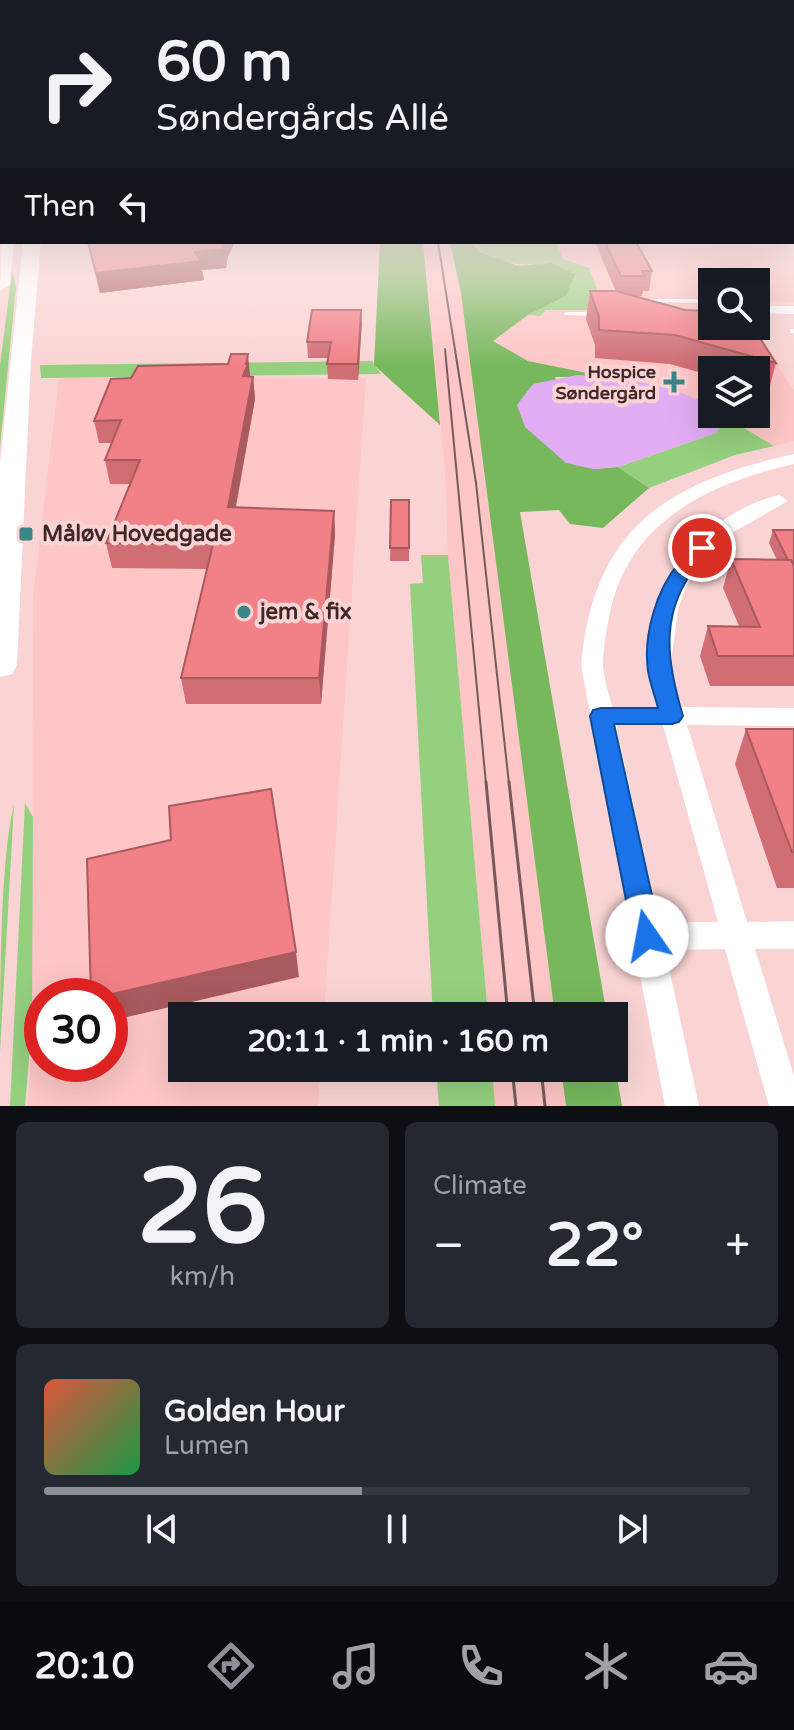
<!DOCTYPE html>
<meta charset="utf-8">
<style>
:root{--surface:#171b24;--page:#242831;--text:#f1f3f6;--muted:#9ea1a6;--line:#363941;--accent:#8c9099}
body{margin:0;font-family:"Varela Round",sans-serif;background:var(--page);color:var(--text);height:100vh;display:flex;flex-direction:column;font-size:30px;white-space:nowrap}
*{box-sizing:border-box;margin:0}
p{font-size:26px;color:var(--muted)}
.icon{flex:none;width:44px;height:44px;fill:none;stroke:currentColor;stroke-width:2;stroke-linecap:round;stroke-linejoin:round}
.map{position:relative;height:1106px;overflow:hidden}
.panel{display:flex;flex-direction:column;gap:16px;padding:16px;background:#0d0f14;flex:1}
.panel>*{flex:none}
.guide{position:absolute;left:0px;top:0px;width:794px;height:244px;box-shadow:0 8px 32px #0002;background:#171b24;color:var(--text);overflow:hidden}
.controls{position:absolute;left:698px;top:268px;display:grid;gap:16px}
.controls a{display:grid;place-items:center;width:72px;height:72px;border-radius:0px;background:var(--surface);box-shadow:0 8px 32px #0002;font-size:40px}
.speed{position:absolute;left:24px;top:978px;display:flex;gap:16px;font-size:40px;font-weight:700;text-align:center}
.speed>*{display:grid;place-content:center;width:104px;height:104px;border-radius:50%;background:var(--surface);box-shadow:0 8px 32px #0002;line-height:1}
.speed .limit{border:12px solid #d22;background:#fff;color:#111}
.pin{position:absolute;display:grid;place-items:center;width:68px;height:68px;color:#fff;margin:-34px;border:4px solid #fff;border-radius:50%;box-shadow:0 2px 8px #0007}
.me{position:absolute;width:88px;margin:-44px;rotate:348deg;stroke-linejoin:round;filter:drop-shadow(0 0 6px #0008)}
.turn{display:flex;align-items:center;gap:28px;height:168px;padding:0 24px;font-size:36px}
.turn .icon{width:104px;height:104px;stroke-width:2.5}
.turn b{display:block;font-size:56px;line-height:68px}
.then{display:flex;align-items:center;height:76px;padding:0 24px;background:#0003;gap:16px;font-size:30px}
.big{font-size:60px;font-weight:700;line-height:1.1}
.panel .tile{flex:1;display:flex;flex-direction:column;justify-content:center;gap:12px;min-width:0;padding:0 28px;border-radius:12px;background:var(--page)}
.panel .dial{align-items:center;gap:0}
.dial b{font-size:104px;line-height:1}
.song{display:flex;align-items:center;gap:24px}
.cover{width:96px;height:96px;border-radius:12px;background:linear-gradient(135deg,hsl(10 70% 55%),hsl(140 70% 35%))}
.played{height:8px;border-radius:4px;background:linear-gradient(90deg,var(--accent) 45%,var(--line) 45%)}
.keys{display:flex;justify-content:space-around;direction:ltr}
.heat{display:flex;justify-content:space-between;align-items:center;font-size:44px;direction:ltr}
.panel .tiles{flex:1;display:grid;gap:16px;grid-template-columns:1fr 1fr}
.tile:last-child{grid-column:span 2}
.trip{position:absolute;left:168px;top:1002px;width:460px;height:80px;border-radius:0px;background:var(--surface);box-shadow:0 8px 32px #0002;font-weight:700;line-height:80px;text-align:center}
.tab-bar{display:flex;height:128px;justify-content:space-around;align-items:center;background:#090b0e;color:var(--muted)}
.tab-bar .icon{width:56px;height:56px}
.tab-bar .selected{color:var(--accent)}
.tab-bar b{font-size:36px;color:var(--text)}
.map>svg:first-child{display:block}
.built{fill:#fec6c6;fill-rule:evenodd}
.green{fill:#95d07e}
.forest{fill:#77b85d}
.water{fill:#e2adf4}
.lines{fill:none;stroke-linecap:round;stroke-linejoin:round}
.lane{fill:#fff;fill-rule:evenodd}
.street{fill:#fff;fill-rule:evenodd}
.secondary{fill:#fff;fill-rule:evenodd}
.tram-far1{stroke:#765a5b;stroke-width:2}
.tram{stroke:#765a5b;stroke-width:3}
.wall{fill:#d06e74}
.shaded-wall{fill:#a95a5e}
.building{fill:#f28087;stroke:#a95a5e;stroke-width:2}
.route{fill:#1a73e8;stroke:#114b97;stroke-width:2}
.poi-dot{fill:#3d8687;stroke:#fad4d4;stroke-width:3}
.labels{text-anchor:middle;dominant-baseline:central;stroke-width:8;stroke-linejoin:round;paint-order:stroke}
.far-poi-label{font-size:18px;font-weight:bold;fill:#3f2728;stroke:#fad4d4;text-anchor:end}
.poi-label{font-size:22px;font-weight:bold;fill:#3f2728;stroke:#fad4d4;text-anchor:start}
</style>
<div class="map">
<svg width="794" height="1106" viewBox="0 0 794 1106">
<rect width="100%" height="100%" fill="#fad4d4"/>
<g class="built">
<polygon points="792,235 794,302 756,300 756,282 712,282 712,326 751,326 794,390 794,441 774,446 724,414 756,414 756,370 712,370 712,407 663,387 528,361 492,341 528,315 540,316 546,310 605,310 563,259 556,242 792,242"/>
<polygon points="423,242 450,242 461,293 555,1016 488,1016 448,555 445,472"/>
<path d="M59,378H366L324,1016H182V1068H320L318,1106H28L32,1023L33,596ZM42,996H110V1064H42Z"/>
<polygon points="492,1068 561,1068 566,1106 495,1106"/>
</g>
<g class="green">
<path d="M471,242H556L563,259L589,268L605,310H546L540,316L528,315L566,296L551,263C522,266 491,266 471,242Z"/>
<polygon points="12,271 16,287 0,447 0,365"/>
<polygon points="372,361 381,374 41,378 40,365"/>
<polygon points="721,414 774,446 735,455 649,488 618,467 716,433 724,420"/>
<polygon points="421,555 448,555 488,1016 433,1016 410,584 423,583"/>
<polygon points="25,803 33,817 32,1023 25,1106 10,1106"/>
<path d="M14,805L0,1052C0,989 0,858 14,805Z"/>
<polygon points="436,1068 492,1068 495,1106 439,1106"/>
</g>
<g class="forest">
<polygon points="380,242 423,242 440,425 374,365"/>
<polygon points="450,242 471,242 480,252 518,266 551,263 575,274 566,296 528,315 493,341 528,361 607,377 555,377 593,469 618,467 649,488 603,528 570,524 559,510 520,512 607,1016 555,1016 461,293"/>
<polygon points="614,1060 622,1106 566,1106 561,1068 614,1068"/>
</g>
<path class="water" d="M577,375C624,377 671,384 712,407V414H721L724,420L716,433L618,467L593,469L566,463L525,427L517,405L533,384Z"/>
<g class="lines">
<g class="lane">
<polygon points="642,299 712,299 712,303 640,302 639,301"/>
<polygon points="566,312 599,312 602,314 599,316 564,315 564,313"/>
<polygon points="756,319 766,319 770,321 766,323 756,323"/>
<rect x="790" y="329" width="4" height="4"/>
</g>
<g class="street">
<polygon points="794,306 794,314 756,313 756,307 759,306"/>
<path d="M794,454V464C707,484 627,522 609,617C606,632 603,650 603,665C604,679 609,694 612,707H658C655,696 649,683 648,671C646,658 650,641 652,628C666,564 714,511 779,495L788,501L732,533L712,550L686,586L678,610L670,670L682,707L794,708V726L687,725L747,922L794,921V949H755L794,1076V1106H769L725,949L665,950L699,1106H665L581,666C593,528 667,482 794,454ZM616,725H663L718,922H659Z"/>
</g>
<g class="secondary">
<rect x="792" y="214" width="2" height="10"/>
<polygon points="2,237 2,242 14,242 10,285 0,291"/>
<polygon points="23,242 41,242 31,360 17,665 12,674 0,677 0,463"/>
</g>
<g class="tram-far1">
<polyline points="438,242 476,483 509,784"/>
<polyline points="445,349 486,784"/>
</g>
<g class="tram">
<polyline points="486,782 508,1016"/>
<polyline points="509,782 535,1016"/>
<polyline points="512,1068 516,1106"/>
<polyline points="541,1068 545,1106"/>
</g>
</g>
<g class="wall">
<polygon points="87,242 235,242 228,256 226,268 202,270 204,280 100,293"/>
<polygon points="595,242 636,242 652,271 649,291 643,291 642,296 633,296 776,363 768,393 756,389 756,370 712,370 712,376 670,364 595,358 595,345 586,319 590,291 616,292"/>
<polygon points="361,310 358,380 328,379 327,364 328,358 308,358 307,342"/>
<polygon points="250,377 253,377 255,399 236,507 334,511 335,535 321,704 186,704 181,678 207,569 112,568 106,543 130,484 110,484 105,460 112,443 99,443 94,421"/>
<polygon points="391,500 409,500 409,561 390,561"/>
<polygon points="773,530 794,530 794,686 710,686 700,656 708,626 739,626 723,588 731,559 777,560 769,543"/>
<polygon points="746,729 794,729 794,888 777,888 735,764"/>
</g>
<g class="shaded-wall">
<polygon points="225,242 235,242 228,256 226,268 202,270 204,280 100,293 96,273 195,252"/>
<polygon points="361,310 362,324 358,380 358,364"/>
<polygon points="248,354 250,376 251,385 243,376"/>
<polygon points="253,377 255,399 231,531 228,507"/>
<polygon points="334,511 335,535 321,704 319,678"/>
<polygon points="296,952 299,977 110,1021 110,996 103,996"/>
</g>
<g class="building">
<polygon points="88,242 225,242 224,249 195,252 201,261 96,273"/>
<polygon points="605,242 636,242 652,271 642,271 645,276 621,276"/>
<polygon points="590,291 616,291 685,310 712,311 712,326 752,326 776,363 675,335 599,330 599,317"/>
<polygon points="312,310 361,310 358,364 327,364 331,342 307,342"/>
<polygon points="231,354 248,354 246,364 248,364 243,376 253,377 228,507 334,511 319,678 181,678 213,544 106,543 140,460 105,460 121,420 94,421 111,379 131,378 138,366 228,364"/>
<polygon points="391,500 409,500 409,548 390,548"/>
<polygon points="773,530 794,530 794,566 791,560 788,560"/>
<polygon points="731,559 791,560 794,566 794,656 718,656 708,626 760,627"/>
<polygon points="746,729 794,729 794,852 792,852"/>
<polygon points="271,789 296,952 103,996 91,996 87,859 171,840 169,806"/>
</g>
<linearGradient id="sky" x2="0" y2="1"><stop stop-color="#a5b1ed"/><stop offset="0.58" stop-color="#fdecec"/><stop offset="1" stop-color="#fdecec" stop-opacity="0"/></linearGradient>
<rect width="794" height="366" fill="url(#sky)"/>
<path class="route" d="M702,542L711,548C705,556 698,564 692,572C659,618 668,666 683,716L679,722L672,724H614L661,936L657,945L647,948L637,945L633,936L590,716L593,710L601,708H658C655,696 650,683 648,671C643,636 656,590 679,563C686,555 692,545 702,542Z"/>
<g class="poi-dot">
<path d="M670 370h8v8h8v8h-8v8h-8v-8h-8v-8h8z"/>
<rect x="18" y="526" width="16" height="16" rx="4"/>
<circle cx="244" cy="612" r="8"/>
</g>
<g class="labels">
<g class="far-poi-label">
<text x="656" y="372">Hospice<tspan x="656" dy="21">Søndergård</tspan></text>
</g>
<g class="poi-label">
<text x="42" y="534">Måløv Hovedgade</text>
<text x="260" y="612">jem &amp; fix</text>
</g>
</g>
</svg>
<div class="controls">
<a><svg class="icon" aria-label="search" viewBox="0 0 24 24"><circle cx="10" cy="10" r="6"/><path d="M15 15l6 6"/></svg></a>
<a><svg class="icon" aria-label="layers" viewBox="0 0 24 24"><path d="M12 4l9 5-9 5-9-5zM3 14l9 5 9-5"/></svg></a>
</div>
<div class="speed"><div class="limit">30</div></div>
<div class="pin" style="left:702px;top:548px;background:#d93025"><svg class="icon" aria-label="arrive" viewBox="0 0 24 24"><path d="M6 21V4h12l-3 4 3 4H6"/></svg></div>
<svg class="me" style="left:647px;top:936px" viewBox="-20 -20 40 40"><circle r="19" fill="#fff"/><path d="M0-13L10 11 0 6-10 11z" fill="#1a73e8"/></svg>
<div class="trip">20:11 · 1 min · 160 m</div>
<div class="guide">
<div class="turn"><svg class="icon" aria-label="right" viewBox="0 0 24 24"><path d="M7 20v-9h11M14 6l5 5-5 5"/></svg><div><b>60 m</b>Søndergårds Allé</div></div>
<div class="then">Then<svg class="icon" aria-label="left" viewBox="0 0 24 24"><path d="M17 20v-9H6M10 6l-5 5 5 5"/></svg></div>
</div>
</div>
<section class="panel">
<div class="tiles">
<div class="tile dial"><b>26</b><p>km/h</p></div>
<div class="tile"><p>Climate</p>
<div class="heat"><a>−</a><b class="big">22°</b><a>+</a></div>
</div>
<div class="tile">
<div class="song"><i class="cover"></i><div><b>Golden Hour</b><p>Lumen</p></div></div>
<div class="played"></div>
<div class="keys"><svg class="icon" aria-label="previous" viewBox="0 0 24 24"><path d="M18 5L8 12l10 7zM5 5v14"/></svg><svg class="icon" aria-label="pause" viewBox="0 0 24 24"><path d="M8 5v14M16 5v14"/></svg><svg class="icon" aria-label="next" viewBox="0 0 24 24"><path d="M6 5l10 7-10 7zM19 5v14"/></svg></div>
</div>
</div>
</section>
<nav class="tab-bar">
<b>20:10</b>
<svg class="icon selected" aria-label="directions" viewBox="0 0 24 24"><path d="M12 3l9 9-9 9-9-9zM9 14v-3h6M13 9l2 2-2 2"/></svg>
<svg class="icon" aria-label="music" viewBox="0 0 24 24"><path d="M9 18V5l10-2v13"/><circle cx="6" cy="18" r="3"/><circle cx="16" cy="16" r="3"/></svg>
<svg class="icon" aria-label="phone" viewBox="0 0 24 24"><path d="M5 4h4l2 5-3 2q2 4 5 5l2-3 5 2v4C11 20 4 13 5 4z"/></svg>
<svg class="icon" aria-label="climate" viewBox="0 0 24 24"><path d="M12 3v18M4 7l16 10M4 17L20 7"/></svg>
<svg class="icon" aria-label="car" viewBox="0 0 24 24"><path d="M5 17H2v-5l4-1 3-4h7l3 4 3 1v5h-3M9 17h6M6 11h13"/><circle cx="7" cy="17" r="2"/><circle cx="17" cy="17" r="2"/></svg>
</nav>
